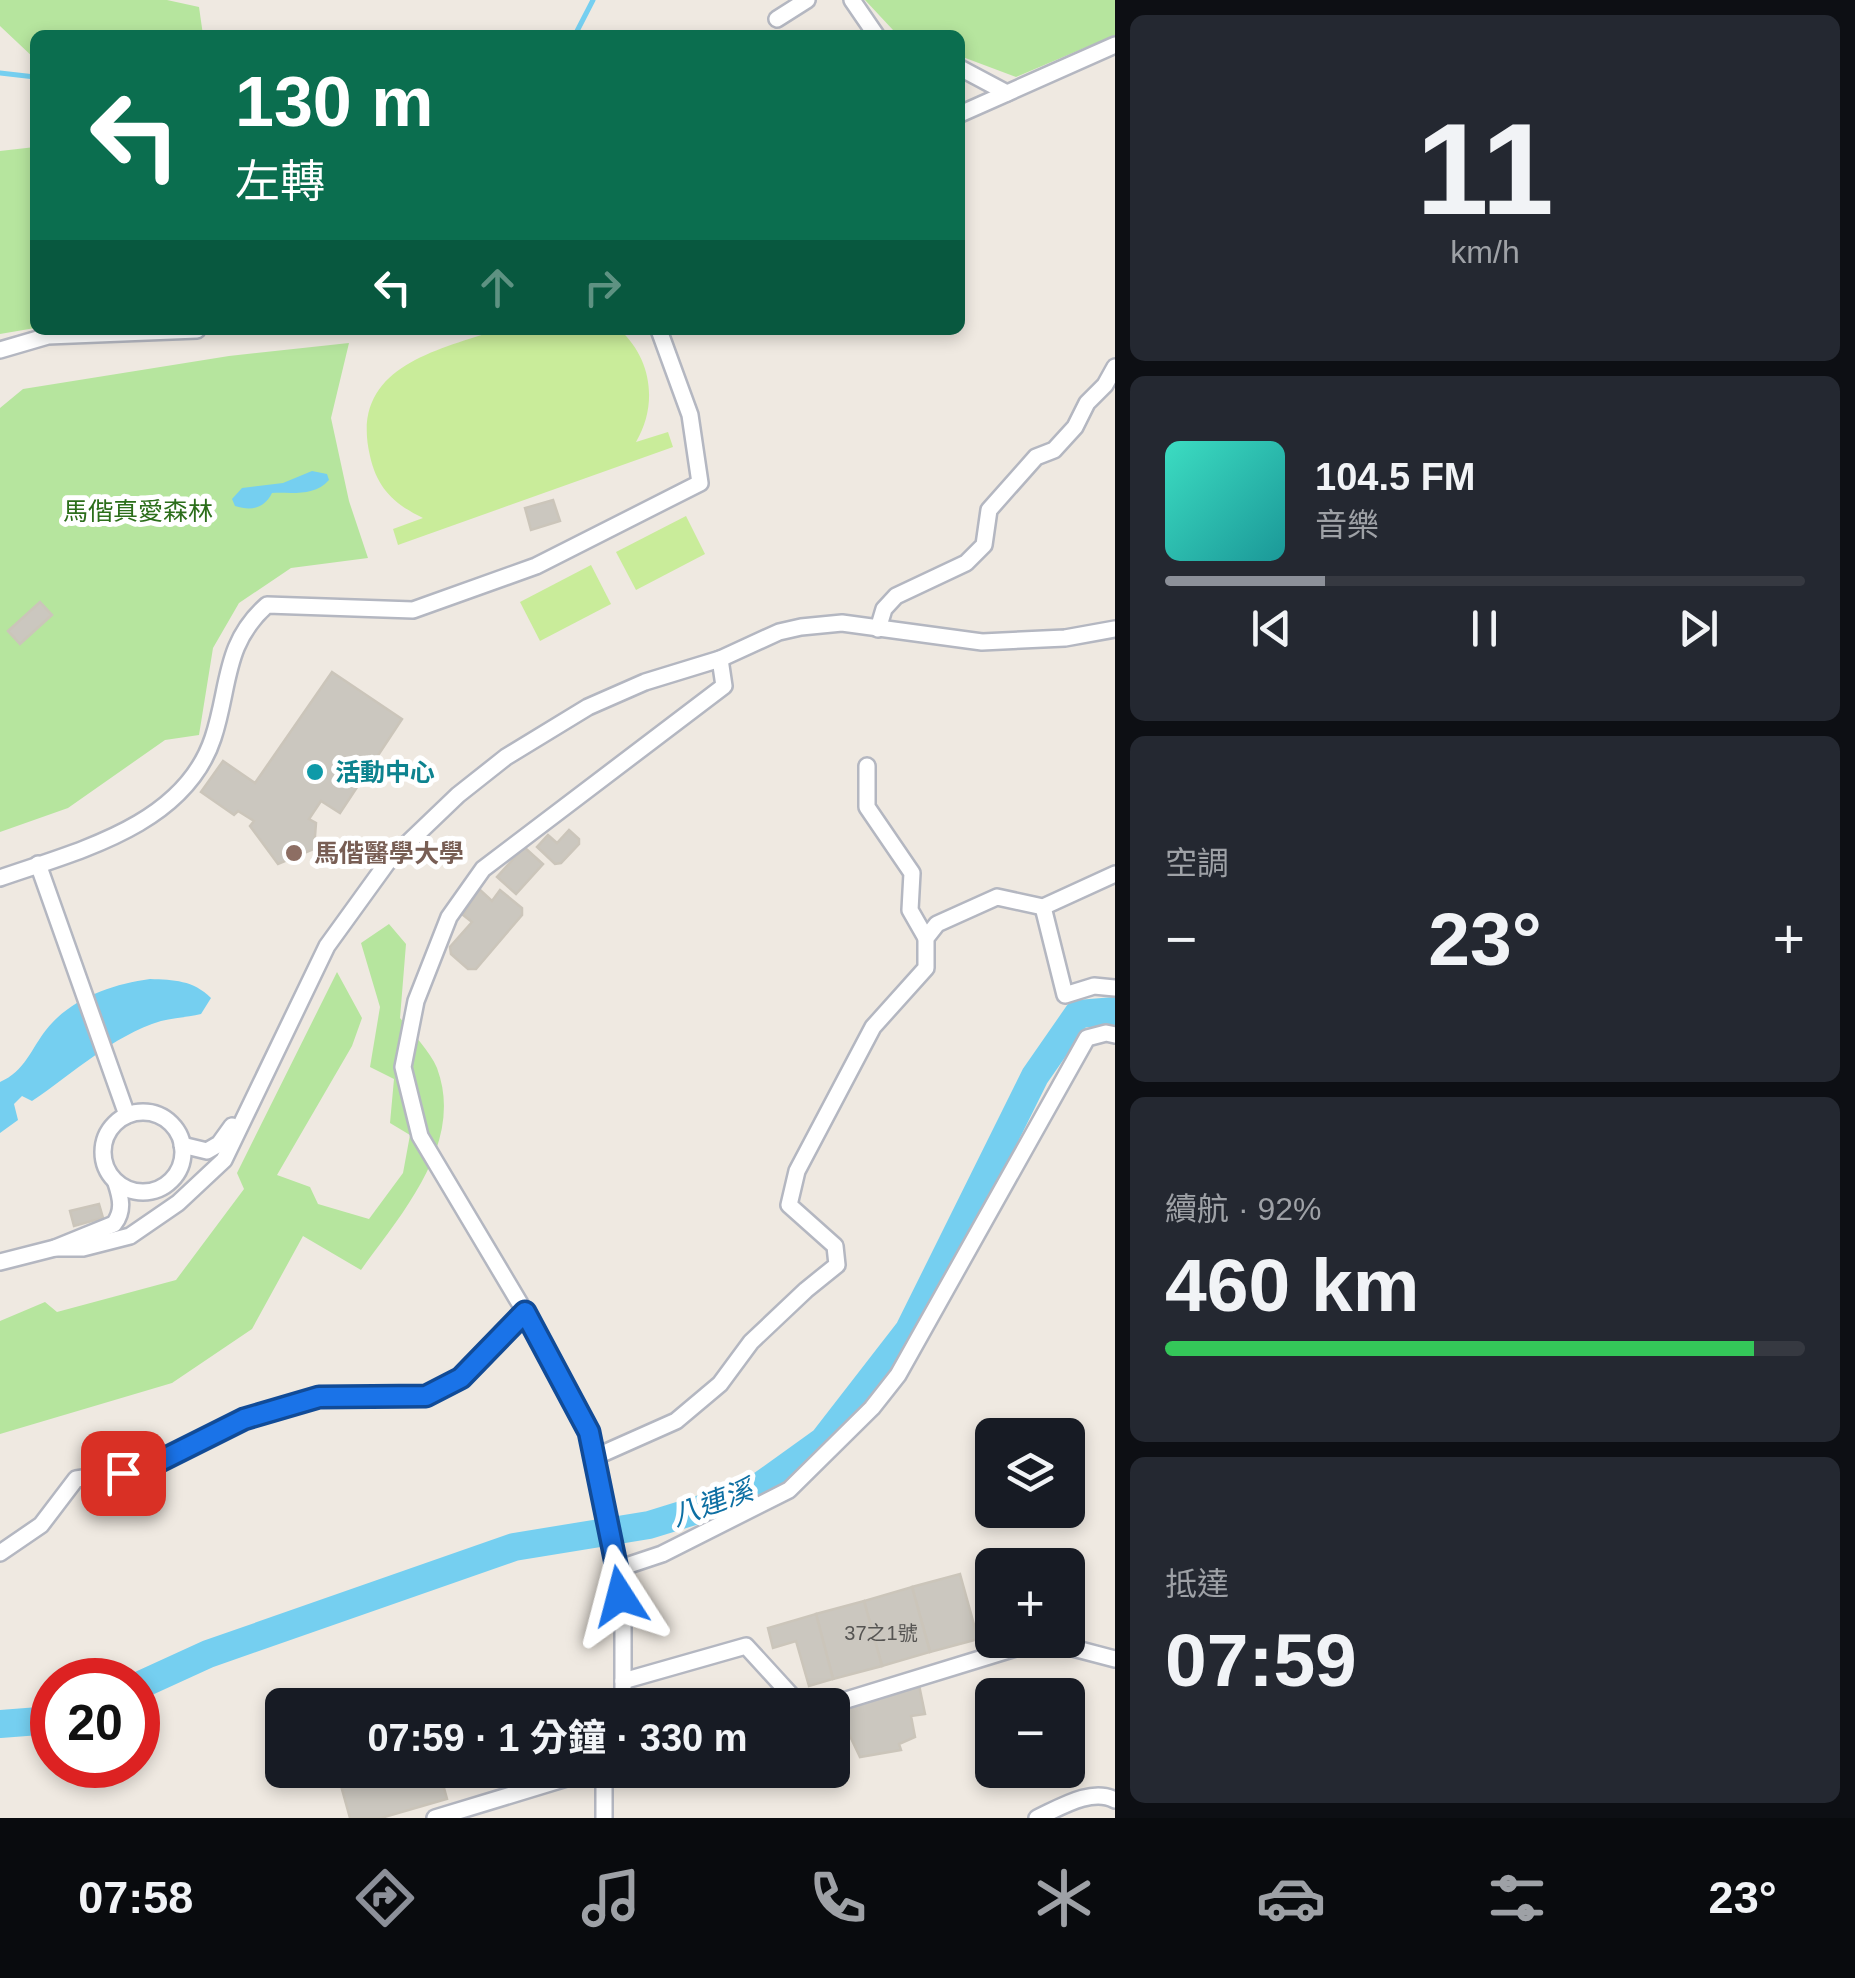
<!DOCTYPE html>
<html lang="zh-TW">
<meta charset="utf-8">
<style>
:root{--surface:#171b24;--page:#242831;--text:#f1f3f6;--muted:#9ea1a6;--line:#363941;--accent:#8c9099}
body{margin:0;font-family:Arial,"Noto Sans TC",sans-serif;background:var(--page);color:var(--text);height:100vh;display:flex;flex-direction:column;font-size:38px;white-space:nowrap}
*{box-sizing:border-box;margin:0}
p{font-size:32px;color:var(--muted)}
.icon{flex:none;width:55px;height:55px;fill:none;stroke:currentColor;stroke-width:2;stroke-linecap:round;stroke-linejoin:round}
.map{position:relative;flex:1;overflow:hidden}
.details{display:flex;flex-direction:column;gap:15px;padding:15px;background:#0d0f14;width:740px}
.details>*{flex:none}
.top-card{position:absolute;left:30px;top:30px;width:935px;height:305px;border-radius:15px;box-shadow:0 5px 15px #0003;background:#0b6e4f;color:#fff;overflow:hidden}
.fabs{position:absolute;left:975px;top:1418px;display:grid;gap:20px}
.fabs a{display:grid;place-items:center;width:110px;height:110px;border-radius:15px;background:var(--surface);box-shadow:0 5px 15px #0003;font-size:50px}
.speed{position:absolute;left:30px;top:1658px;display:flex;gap:20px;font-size:50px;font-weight:700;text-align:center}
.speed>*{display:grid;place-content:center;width:130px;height:130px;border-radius:50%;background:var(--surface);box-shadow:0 5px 15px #0003;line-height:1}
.speed .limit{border:15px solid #d22;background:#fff;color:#111}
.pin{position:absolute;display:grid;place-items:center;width:85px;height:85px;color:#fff;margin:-42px;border-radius:20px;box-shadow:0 5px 15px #0006}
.me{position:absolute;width:110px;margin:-55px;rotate:351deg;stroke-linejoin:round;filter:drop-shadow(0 0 8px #0008)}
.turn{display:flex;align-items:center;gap:35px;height:210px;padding:0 40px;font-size:45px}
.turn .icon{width:130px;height:130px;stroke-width:2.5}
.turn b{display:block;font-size:70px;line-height:85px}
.lanes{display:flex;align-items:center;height:95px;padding:0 40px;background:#0003;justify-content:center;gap:50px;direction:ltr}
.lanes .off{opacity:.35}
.big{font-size:75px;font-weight:700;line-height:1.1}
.details .tile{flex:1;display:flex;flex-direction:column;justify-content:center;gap:15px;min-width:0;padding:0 35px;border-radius:15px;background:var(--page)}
.details .dial{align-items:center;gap:0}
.dial b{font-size:130px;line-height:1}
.song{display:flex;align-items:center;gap:30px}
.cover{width:120px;height:120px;border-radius:15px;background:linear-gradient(135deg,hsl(170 70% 55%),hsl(180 70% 35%))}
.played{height:10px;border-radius:5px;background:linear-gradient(90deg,var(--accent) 25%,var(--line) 25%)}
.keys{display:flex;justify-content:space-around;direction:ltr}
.heat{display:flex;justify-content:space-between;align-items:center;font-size:55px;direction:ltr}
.charge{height:15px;border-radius:8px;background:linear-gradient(90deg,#34c759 92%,var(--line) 0)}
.trip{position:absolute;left:265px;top:1688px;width:585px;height:100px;border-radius:15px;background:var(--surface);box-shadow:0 5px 15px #0003;font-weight:700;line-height:100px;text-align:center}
.menu{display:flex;height:160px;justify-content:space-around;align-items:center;background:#090b0e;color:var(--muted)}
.menu .icon{width:70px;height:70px}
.menu .on{color:var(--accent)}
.menu b{font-size:45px;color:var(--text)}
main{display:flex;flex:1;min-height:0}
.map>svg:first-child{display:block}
.green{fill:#b6e59e}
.pitch{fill:#c9ec9a}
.water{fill:#75cff0}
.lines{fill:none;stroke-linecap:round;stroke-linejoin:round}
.stream{stroke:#75cff0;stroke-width:5}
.river{stroke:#75cff0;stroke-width:28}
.building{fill:#cbc7bf;stroke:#cbc5ba;stroke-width:2.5}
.minor-casing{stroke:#b4b7c1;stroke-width:20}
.minor{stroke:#fff;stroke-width:15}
.route-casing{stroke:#114b97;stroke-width:25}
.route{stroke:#1a73e8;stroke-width:18}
.culture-dot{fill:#0f9aa8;stroke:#fff;stroke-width:4}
.education-dot{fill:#8d6e63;stroke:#fff;stroke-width:4}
.labels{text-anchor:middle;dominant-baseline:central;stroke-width:10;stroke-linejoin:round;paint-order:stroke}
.number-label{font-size:20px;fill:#555452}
.park-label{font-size:25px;fill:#2c6e1b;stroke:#fff}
.culture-label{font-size:25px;font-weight:bold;fill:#0d838f;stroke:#fff;text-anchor:start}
.education-label{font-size:25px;font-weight:bold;fill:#785e54;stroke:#fff;text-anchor:start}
.water-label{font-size:28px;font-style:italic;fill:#0d6fa3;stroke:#fff}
</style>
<main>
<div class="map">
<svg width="1115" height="1818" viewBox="0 0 1115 1818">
<rect width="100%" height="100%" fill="#efe9e1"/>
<g class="green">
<polygon points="0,0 167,0 199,7 203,35 35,35 35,59 0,26"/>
<polygon points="865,0 1115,0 1115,35 1016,77 960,56 960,35 906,35 893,30"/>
<polygon points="35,147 35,328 0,334 0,151"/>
<polygon points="349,343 331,418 349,501 368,558 291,568 239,603 213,648 199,735 165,740 68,808 0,832 0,408 23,389 229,356"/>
<path d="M389,924L406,944L400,1018C412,1033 430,1051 437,1068C465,1143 402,1213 361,1270L303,1236L252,1329L172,1383L0,1434V1321L45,1302L57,1312L176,1280L244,1189L237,1173L337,972L362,1018L352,1046L277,1175L310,1187L318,1204L369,1219L403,1173L410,1135L390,1123L394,1079L370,1067L380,1007L361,943Z"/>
</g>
<g class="pitch">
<path d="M497,330H620C652,359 658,405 636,442L668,432L673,447L398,545L393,529L423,518C394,504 377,488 370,456C349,368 434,351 497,330Z"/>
<polygon points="686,516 705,554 636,590 616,552"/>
<polygon points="591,565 611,604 540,641 520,602"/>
</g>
<g class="water">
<path d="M312,471L327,474L329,480C314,497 292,492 272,493C264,509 251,511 235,506L232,499L242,488L283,483Z"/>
<path d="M150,979C174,980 193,980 211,998L201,1014C188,1017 174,1018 161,1021C112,1036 74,1073 32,1101L22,1096L14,1104L18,1120L0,1133V1082C25,1071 31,1049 46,1030C70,999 112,984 150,979Z"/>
</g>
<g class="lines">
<g class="stream">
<polyline points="575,35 593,0"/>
<polyline points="0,73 35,77"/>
</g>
<g class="river">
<polyline points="138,1686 208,1654 514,1547 649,1525 749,1494 823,1441 909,1330 1035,1076 1078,1014 1115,1011"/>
<polyline points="0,1724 52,1720"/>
</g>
</g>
<g class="building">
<polygon points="553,500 560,521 531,530 525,508"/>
<polygon points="40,602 52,615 20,644 8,631"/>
<polygon points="332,672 402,719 340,813 321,801 309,819 316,823 314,849 278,864 250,826 254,821 238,811 234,815 201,792 223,761 255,783"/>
<polygon points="569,830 579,839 579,844 561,863 555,864 537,847 548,835 557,843"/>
<polygon points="524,847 543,864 516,894 497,877"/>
<polygon points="479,889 492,901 500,890 522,908 522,915 476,969 468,969 451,954 450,947 472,922 463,915"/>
<polygon points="99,1204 103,1218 74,1226 70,1211"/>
<polygon points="960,1574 978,1639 930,1652 912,1587"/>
<polygon points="912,1587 930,1652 882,1666 864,1601"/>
<polygon points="864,1601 882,1666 833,1679 816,1614"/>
<polygon points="816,1614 833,1679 809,1686 796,1641 773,1648 768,1628"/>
<polygon points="919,1685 925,1714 911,1716 915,1737 899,1744 901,1750 860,1757 838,1711"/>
<polygon points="356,1770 439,1770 447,1799 381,1818 350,1818 338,1775"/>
</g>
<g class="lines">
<g class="minor-casing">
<g id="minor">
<polyline points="852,0 876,35"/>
<polyline points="777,19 807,0"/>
<polyline points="960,68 1007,93"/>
<polyline points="960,114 1115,45"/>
<polyline points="0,350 48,336 197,330"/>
<polyline points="878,629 884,609 896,596 966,563 984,545 989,510 1036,457 1054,450 1075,427 1087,403 1105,385 1115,367"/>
<polyline points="867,766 867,807 912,873 910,910 926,938"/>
<polyline points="38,864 127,1115"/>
<path d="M0,878C77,851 184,826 213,738C230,687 223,644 267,605L413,610L536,566L700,483L690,415L659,330"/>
<polyline points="1043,907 1065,995 1094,986 1115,988"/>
<circle cx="143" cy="1152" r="40"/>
<polyline points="182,1145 207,1151 219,1144 232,1126"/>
<polyline points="55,1248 83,1248 130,1236 178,1203 224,1160 327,946 387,863 458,795 506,757 588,707 645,682 720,659 779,632 801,627 842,623 982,642 1065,638 1115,629"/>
<path d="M0,1262L55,1248L114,1224C124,1211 121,1198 116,1183"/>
<polyline points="595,1457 676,1421 720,1384 751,1342 806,1290 837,1265 835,1246 789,1205 797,1171 873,1027 926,968 926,938 937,924 997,897 1043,907 1115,874"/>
<polyline points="0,1553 41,1525 76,1479 144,1469 245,1419 319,1397 426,1397 461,1378 525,1312"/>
<polyline points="617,1569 662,1554 789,1490 872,1408 898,1375 1087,1038 1106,1033 1115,1035"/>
<polyline points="623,1681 746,1646 800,1705"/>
<polyline points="623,1705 623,1623 617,1569 589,1432 525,1312 420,1136 403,1067 416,1001 449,917 483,869 724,686 720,659"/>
<polyline points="830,1705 1035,1642 1050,1642 1115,1659"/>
<polyline points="435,1818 593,1770"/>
<polyline points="604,1818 604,1770"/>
<path d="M1037,1818C1059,1808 1092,1787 1115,1800"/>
</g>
</g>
<use href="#minor" class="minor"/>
</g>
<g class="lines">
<g class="route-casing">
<polyline id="route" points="123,1473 144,1469 244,1419 319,1397 426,1396 461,1378 525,1312 589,1432 617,1569 620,1596"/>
</g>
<use href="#route" class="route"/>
</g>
<circle class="culture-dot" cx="315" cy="772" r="10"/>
<circle class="education-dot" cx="294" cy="853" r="10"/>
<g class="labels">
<g class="number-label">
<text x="881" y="1633">37之1號</text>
</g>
<g class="park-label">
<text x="138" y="511">馬偕真愛森林</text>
</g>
<g class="culture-label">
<text x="335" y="772">活動中心</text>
</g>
<g class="education-label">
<text x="314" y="853">馬偕醫學大學</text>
</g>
<g class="water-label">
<text transform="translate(712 1503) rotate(-20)">八連溪</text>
</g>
</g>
</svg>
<div class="fabs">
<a><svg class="icon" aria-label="layers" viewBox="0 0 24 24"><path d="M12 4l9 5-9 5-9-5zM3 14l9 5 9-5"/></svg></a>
<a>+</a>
<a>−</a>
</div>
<div class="speed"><div class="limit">20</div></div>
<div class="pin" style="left:123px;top:1473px;background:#d93025"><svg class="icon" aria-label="arrive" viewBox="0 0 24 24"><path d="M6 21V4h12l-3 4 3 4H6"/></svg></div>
<svg class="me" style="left:620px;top:1596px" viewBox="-20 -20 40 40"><path d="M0-17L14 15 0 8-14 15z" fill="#1a73e8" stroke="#fff" stroke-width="4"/></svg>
<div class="trip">07:59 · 1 分鐘 · 330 m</div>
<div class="top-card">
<div class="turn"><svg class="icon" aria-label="left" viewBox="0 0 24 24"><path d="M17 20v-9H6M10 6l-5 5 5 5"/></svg><div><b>130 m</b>左轉</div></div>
<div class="lanes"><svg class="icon" aria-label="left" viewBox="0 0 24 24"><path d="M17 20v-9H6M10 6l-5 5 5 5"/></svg><svg class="icon off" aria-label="ahead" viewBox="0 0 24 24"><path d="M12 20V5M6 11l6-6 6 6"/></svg><svg class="icon off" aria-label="right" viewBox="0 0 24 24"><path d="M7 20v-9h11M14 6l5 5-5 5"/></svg></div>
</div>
</div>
<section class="details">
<div class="tile dial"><b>11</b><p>km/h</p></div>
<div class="tile">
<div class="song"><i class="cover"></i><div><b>104.5 FM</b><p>音樂</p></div></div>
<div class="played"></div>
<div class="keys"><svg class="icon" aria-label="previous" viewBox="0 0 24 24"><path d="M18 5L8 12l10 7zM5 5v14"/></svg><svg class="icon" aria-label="pause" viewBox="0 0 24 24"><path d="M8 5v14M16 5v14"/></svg><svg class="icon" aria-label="next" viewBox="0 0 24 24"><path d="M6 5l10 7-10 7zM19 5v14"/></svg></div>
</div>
<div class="tile"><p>空調</p>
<div class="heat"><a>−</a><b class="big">23°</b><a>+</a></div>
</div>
<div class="tile"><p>續航 · 92%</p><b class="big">460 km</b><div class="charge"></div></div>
<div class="tile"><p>抵達</p><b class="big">07:59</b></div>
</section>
</main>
<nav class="menu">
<b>07:58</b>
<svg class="icon on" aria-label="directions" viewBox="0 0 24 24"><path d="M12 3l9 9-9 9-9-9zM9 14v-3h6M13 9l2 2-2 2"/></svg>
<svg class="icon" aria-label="music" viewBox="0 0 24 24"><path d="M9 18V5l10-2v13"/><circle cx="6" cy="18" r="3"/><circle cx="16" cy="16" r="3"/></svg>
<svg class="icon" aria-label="phone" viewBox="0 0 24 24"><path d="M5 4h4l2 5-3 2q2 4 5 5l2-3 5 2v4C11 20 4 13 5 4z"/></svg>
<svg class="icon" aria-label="climate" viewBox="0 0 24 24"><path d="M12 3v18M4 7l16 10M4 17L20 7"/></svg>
<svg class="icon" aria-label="car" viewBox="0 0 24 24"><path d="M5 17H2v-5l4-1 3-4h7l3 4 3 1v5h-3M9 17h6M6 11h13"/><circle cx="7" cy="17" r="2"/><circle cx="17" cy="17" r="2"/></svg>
<svg class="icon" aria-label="filters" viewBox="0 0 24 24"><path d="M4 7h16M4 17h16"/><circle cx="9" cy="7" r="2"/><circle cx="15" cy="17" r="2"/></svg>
<b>23°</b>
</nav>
